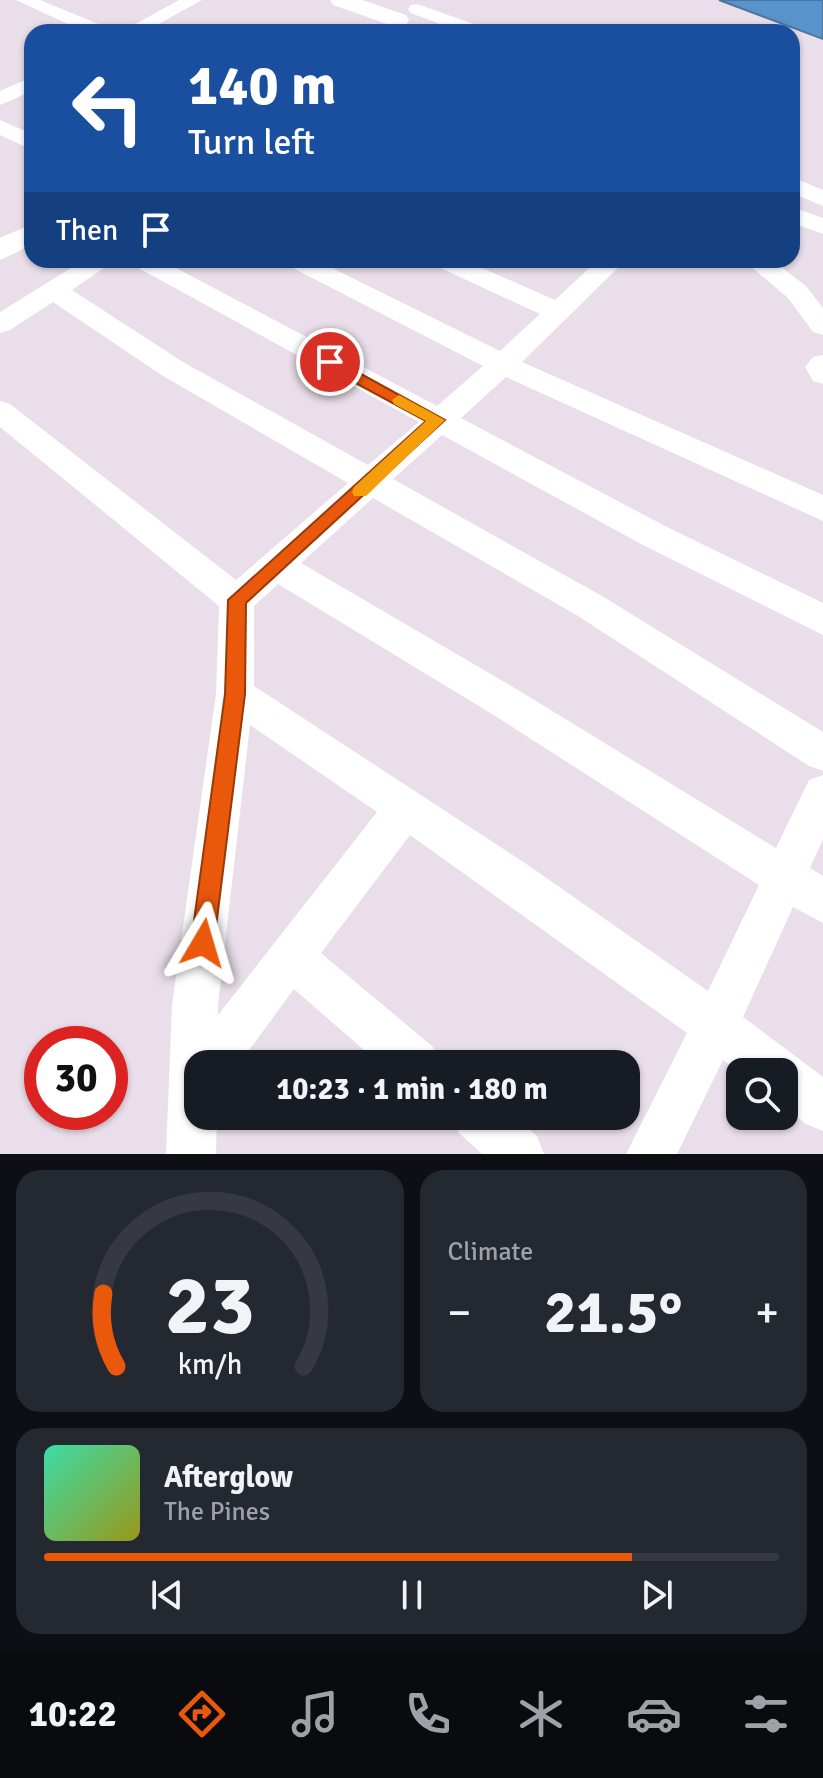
<!DOCTYPE html>
<meta charset="utf-8">
<style>
:root{--surface:#171b24;--page:#242831;--text:#f1f3f6;--muted:#9ea1a6;--line:#363941;--accent:#ea580c}
body{margin:0;font-family:Signika,sans-serif;background:var(--page);color:var(--text);height:100vh;display:flex;flex-direction:column;font-size:30px;white-space:nowrap}
*{box-sizing:border-box;margin:0}
p{font-size:26px;color:var(--muted)}
.icon{flex:none;width:44px;height:44px;fill:none;stroke:currentColor;stroke-width:2;stroke-linecap:round;stroke-linejoin:round}
.map{position:relative;height:1154px;overflow:hidden}
.details{display:flex;flex-direction:column;gap:16px;padding:16px;background:#0d0f14;flex:1}
.details>*{flex:none}
.top-card{position:absolute;left:24px;top:24px;width:776px;height:244px;border-radius:24px;box-shadow:0 2px 6px #0004;background:#1a4fa0;color:#fff;overflow:hidden}
.controls{position:absolute;left:726px;top:1058px;display:grid;gap:16px}
.controls a{display:grid;place-items:center;width:72px;height:72px;border-radius:16px;background:var(--surface);box-shadow:0 2px 6px #0004;font-size:40px}
.speed{position:absolute;left:24px;top:1026px;display:flex;gap:16px;font-size:40px;font-weight:700;text-align:center}
.speed>*{display:grid;place-content:center;width:104px;height:104px;border-radius:50%;background:var(--surface);box-shadow:0 2px 6px #0004;line-height:1}
.speed .limit{border:12px solid #d22;background:#fff;color:#111}
.pin{position:absolute;display:grid;place-items:center;width:68px;height:68px;color:#fff;margin:-34px;border:4px solid #fff;border-radius:50%;box-shadow:0 2px 8px #0007}
.me{position:absolute;width:88px;margin:-44px;rotate:7deg;stroke-linejoin:round;filter:drop-shadow(0 0 6px #0008)}
.turn{display:flex;align-items:center;gap:28px;height:168px;padding:0 32px;font-size:36px}
.turn .icon{width:104px;height:104px;stroke-width:2.5}
.turn b{display:block;font-size:56px;line-height:68px}
.then{display:flex;align-items:center;height:76px;padding:0 32px;background:#0003;gap:16px;font-size:30px}
.big{font-size:60px;font-weight:800;line-height:1.1}
.details .card{flex:1;display:flex;flex-direction:column;justify-content:center;gap:12px;min-width:0;padding:0 28px;border-radius:24px;background:var(--page)}
.details .dial{align-items:center;gap:0}
.dial svg{height:208px;overflow:visible;fill:none;stroke:var(--line);stroke-width:7;stroke-linecap:round;text-anchor:middle}
.dial text{fill:var(--text);stroke:none}
.song{display:flex;align-items:center;gap:24px}
.cover{width:96px;height:96px;border-radius:12px;background:linear-gradient(135deg,hsl(160 70% 55%),hsl(60 70% 35%))}
.played{height:8px;border-radius:4px;background:linear-gradient(90deg,var(--accent) 80%,var(--line) 80%)}
.keys{display:flex;justify-content:space-around;direction:ltr}
.heat{display:flex;justify-content:space-between;align-items:center;font-size:44px;direction:ltr}
.details .tiles{flex:1;display:grid;gap:16px;grid-template-columns:1fr 1fr}
.card:last-child{grid-column:span 2}
.trip{position:absolute;left:184px;top:1050px;width:456px;height:80px;border-radius:24px;background:var(--surface);box-shadow:0 2px 6px #0004;font-weight:800;line-height:80px;text-align:center}
.dock{display:flex;height:128px;justify-content:space-around;align-items:center;background:#090b0e;color:var(--muted)}
.dock .icon{width:56px;height:56px}
.dock .selected{color:var(--accent)}
.dock b{font-size:36px;color:var(--text)}
.map>svg:first-child{display:block}
.water{fill:#5993cb;stroke:#4e759d;stroke-width:2}
.lines{fill:none;stroke-linecap:round;stroke-linejoin:round}
.minor{fill:#fff;fill-rule:evenodd}
.tertiary{fill:#fff;fill-rule:evenodd}
.route{fill:#ea580c;stroke:#983908;stroke-width:2}
.slow{fill:#f59e0b}
</style>
<div class="map">
<svg width="823" height="1154" viewBox="0 0 823 1154">
<rect width="100%" height="100%" fill="#e9dee9"/>
<polygon class="water" points="719,0 823,0 823,39"/>
<g class="lines">
<g class="minor">
<polygon points="16,0 40,0 108,28 110,32 85,32"/>
<polygon points="179,0 202,0 144,32 121,32"/>
<polygon points="417,4 485,28 487,32 461,32 411,13 408,9 411,5"/>
<polygon points="32,77 32,91 0,105 0,91"/>
<polygon points="0,120 32,134 32,150 0,135"/>
<polygon points="792,177 823,190 823,206 792,193"/>
<polygon points="792,207 823,218 823,234 792,223"/>
<path d="M84,260H115L72,290L183,362L368,465L419,422L133,265L129,260H161L437,406L483,366L287,265L283,260H316L500,351L540,314L434,265L430,260H464L555,300L598,260H626L522,362L823,495V521L506,377L461,418L665,526L823,603V635L641,544L442,435L393,479L602,596L823,732V771L809,766L578,616L373,498L301,563L518,690L776,848L809,780L823,775V839L810,868L823,876V923L793,907L743,1017L823,1077V1131L806,1124L784,1107V1072L740,1073L723,1060L677,1154H626L687,1033L410,835L321,953L433,1047L440,1064H380L294,989L239,1064H198V1116H217L216,1154H166L172,1005L216,694L219,606L0,427V401L10,404L236,580L348,483L163,376L53,302L10,330L0,333V312ZM278,584L492,714L759,885L708,991L525,863L254,686V606ZM250,725L377,812L218,1015V1005Z"/>
<polygon points="743,260 772,260 806,286 823,308 823,335 813,332 788,298"/>
<polygon points="823,355 823,384 813,381 805,367 813,357"/>
<polygon points="451,1116 513,1116 537,1136 544,1154 482,1154 459,1133"/>
</g>
<g class="tertiary">
<polygon points="330,0 362,0 406,15 409,20 406,25 390,25 333,5"/>
<polygon points="32,224 32,245 0,260 0,238"/>
</g>
</g>
<polygon class="route" points="330,357 445,420 246,603 245,694 214,943 211,952 203,955 194,952 191,943 225,694 228,600 426,421 324,366 322,362"/>
<polygon class="slow" points="399,395 445,420 366,496 354,496 352,492 354,487 426,421 394,404 392,400"/>
</svg>
<div class="controls">
<a><svg class="icon" aria-label="search" viewBox="0 0 24 24"><circle cx="10" cy="10" r="6"/><path d="M15 15l6 6"/></svg></a>
</div>
<div class="speed"><div class="limit">30</div></div>
<div class="pin" style="left:330px;top:362px;background:#d93025"><svg class="icon" aria-label="arrive" viewBox="0 0 24 24"><path d="M6 21V4h12l-3 4 3 4H6"/></svg></div>
<svg class="me" style="left:203px;top:943px" viewBox="-20 -20 40 40"><path d="M0-17L14 15 0 8-14 15z" fill="#ea580c" stroke="#fff" stroke-width="4"/></svg>
<div class="trip">10:23 · 1 min · 180 m</div>
<div class="top-card">
<div class="turn"><svg class="icon" aria-label="left" viewBox="0 0 24 24"><path d="M17 20v-9H6M10 6l-5 5 5 5"/></svg><div><b>140 m</b>Turn left</div></div>
<div class="then">Then<svg class="icon" aria-label="arrive" viewBox="0 0 24 24"><path d="M6 21V4h12l-3 4 3 4H6"/></svg></div>
</div>
</div>
<section class="details">
<div class="tiles">
<div class="card dial"><svg viewBox="0 0 100 80">
<path d="M14 69A42 42 0 1 1 86 69"/>
<path d="M14 69A42 42 0 0 1 9 41" stroke="#ea580c"/>
<text x="50" y="56" font-size="32" font-weight="700">23</text>
<text x="50" y="72" font-size="11">km/h</text>
</svg></div>
<div class="card"><p>Climate</p>
<div class="heat"><a>−</a><b class="big">21.5°</b><a>+</a></div>
</div>
<div class="card">
<div class="song"><i class="cover"></i><div><b>Afterglow</b><p>The Pines</p></div></div>
<div class="played"></div>
<div class="keys"><svg class="icon" aria-label="previous" viewBox="0 0 24 24"><path d="M18 5L8 12l10 7zM5 5v14"/></svg><svg class="icon" aria-label="pause" viewBox="0 0 24 24"><path d="M8 5v14M16 5v14"/></svg><svg class="icon" aria-label="next" viewBox="0 0 24 24"><path d="M6 5l10 7-10 7zM19 5v14"/></svg></div>
</div>
</div>
</section>
<nav class="dock">
<b>10:22</b>
<svg class="icon selected" aria-label="directions" viewBox="0 0 24 24"><path d="M12 3l9 9-9 9-9-9zM9 14v-3h6M13 9l2 2-2 2"/></svg>
<svg class="icon" aria-label="music" viewBox="0 0 24 24"><path d="M9 18V5l10-2v13"/><circle cx="6" cy="18" r="3"/><circle cx="16" cy="16" r="3"/></svg>
<svg class="icon" aria-label="phone" viewBox="0 0 24 24"><path d="M5 4h4l2 5-3 2q2 4 5 5l2-3 5 2v4C11 20 4 13 5 4z"/></svg>
<svg class="icon" aria-label="climate" viewBox="0 0 24 24"><path d="M12 3v18M4 7l16 10M4 17L20 7"/></svg>
<svg class="icon" aria-label="car" viewBox="0 0 24 24"><path d="M5 17H2v-5l4-1 3-4h7l3 4 3 1v5h-3M9 17h6M6 11h13"/><circle cx="7" cy="17" r="2"/><circle cx="17" cy="17" r="2"/></svg>
<svg class="icon" aria-label="filters" viewBox="0 0 24 24"><path d="M4 7h16M4 17h16"/><circle cx="9" cy="7" r="2"/><circle cx="15" cy="17" r="2"/></svg>
</nav>
